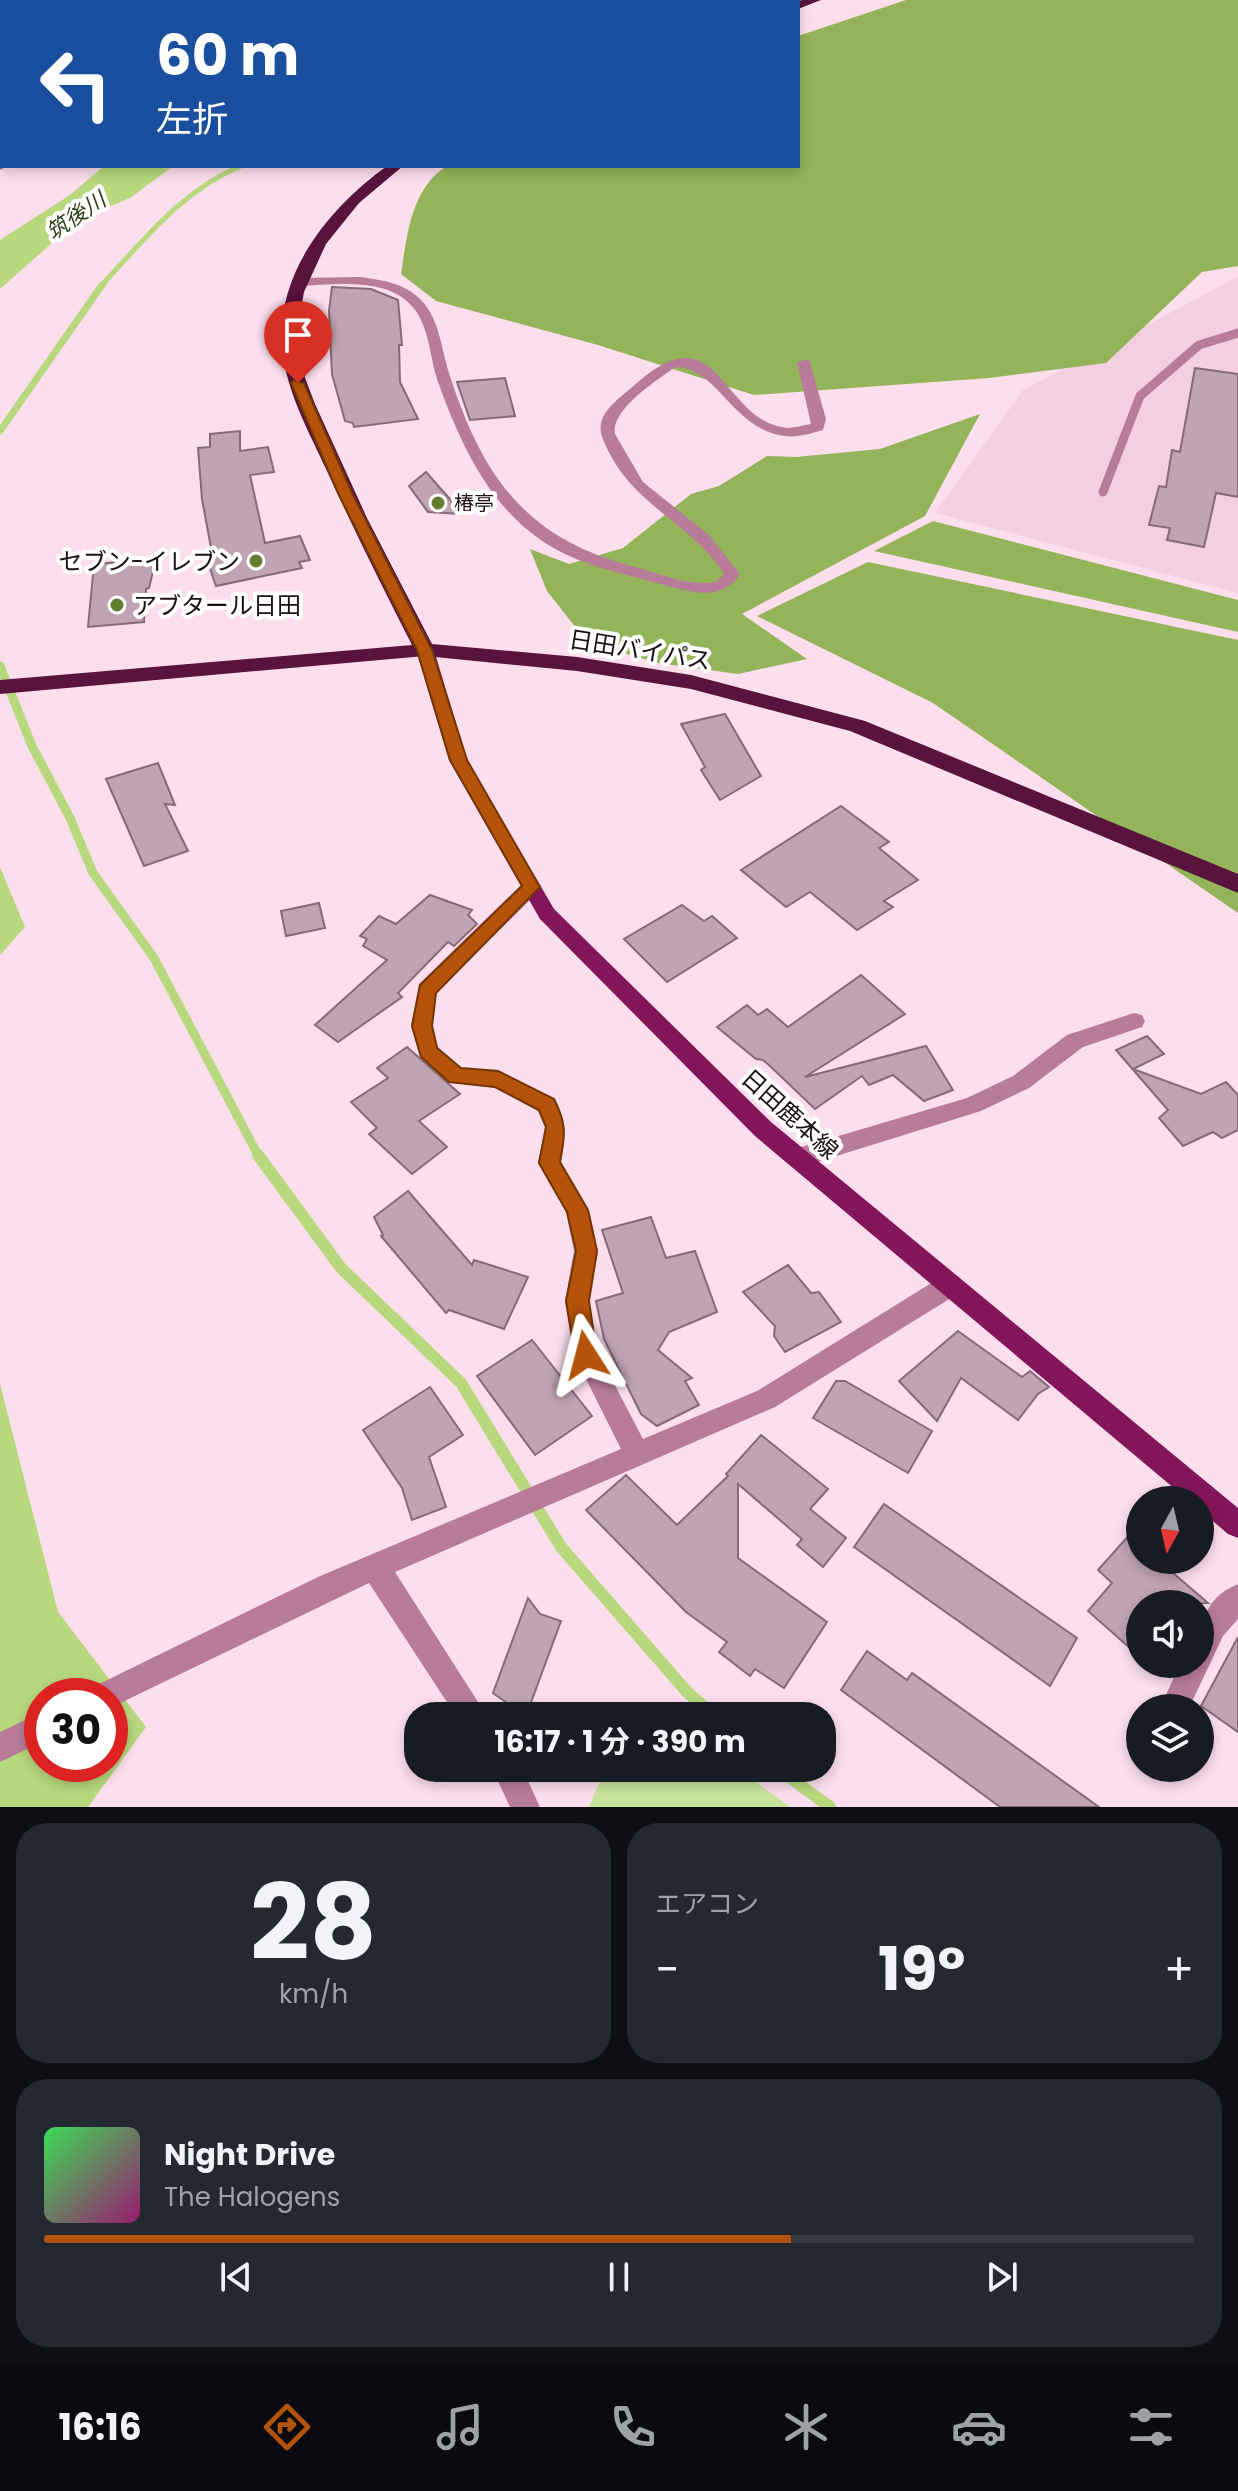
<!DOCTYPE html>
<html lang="ja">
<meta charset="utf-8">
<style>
:root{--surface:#171b24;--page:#242831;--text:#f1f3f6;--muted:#9ea1a6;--line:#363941;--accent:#b45309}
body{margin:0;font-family:Poppins,"Noto Sans JP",sans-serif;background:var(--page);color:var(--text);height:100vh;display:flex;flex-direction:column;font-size:30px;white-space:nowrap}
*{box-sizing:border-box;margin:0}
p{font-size:26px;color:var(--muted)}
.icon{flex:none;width:44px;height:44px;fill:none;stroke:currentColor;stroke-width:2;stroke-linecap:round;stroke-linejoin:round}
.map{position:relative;height:1807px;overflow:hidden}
.side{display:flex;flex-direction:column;gap:16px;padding:16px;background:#0d0f14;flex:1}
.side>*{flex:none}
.banner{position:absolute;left:0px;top:0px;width:800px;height:168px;box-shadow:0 4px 12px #0003;background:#1a4fa0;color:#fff;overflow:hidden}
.needle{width:52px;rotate:188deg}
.controls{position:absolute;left:1126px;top:1486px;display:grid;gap:16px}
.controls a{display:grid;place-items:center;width:88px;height:88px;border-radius:50%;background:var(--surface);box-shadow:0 4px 12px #0003;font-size:40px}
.speed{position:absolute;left:24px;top:1678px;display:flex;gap:16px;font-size:40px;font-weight:700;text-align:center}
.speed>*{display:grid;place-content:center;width:104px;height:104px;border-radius:50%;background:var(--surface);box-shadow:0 4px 12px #0003;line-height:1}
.speed .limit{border:12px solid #d22;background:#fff;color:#111}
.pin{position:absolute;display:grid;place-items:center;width:68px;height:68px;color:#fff;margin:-82px -34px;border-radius:50% 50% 50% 0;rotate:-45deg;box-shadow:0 0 8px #0007}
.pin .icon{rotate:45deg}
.me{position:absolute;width:88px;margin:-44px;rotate:351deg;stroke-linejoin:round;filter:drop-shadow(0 0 6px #0008)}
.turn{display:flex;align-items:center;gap:28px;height:168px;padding:0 24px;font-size:36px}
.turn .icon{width:104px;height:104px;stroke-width:2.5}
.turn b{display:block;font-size:56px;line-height:68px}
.big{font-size:60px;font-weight:700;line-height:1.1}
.side .tile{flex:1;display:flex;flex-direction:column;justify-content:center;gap:12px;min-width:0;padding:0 28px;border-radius:32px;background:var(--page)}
.side .dial{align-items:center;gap:0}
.dial b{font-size:104px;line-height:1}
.song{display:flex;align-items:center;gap:24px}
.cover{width:96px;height:96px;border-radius:12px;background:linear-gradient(135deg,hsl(130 70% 55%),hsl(320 70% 35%))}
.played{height:8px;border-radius:4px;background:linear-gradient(90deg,var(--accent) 65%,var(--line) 65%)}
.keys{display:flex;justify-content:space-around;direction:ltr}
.heat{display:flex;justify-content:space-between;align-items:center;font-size:44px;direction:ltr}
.side .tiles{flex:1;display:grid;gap:16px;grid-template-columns:1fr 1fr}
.tile:last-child{grid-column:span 2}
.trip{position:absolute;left:404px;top:1702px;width:432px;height:80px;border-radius:32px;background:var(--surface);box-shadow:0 4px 12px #0003;font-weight:700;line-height:80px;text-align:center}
.tab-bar{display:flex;height:128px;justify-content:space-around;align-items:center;background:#090b0e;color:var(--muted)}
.tab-bar .icon{width:56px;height:56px}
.tab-bar .current{color:var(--accent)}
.tab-bar b{font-size:36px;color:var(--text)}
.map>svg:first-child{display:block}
.built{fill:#f4cfe1}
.green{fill:#c8e49c}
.forest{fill:#93b459}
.water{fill:#b7d87d;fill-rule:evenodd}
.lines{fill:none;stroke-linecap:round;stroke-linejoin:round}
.stream-far3{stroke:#b7d87d;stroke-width:5}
.stream-far2{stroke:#b7d87d;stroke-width:7}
.stream-far1{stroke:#b7d87d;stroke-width:9}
.stream{stroke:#b7d87d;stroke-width:12}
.building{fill:#c0a4b1;stroke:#846b77;stroke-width:2}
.lane{stroke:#b87c9a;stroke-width:9}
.street{fill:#b87c9a;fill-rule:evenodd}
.secondary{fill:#9b4675;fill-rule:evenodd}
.primary{fill:#83165a;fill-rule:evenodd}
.highway{fill:#59143e;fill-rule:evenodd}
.route{fill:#b45309;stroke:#753606;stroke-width:2}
.poi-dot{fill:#637d30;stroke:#fff;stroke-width:3}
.labels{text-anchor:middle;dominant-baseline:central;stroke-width:8;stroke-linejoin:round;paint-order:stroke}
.far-poi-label{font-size:20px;fill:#190f14;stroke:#fff;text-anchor:start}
.far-water-label{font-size:22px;font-style:italic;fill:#313f19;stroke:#fff}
.poi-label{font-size:24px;fill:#190f14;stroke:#fff;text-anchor:end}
.street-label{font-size:24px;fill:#190f14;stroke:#fff}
</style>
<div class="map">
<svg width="1238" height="1807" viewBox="0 0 1238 1807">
<rect width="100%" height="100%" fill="#fcdeec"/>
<polygon class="built" points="1238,277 1238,593 935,513 1023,390"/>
<polygon class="green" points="602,1768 737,1768 790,1807 589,1807 601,1779"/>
<g class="forest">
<polygon points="0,0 229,0 2,2 0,149"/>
<path d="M1238,0V266L1202,272L1106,363L989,378L754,395L598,345L436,301L401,274C407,236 411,188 447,166H798V36L906,0Z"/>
<polygon points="980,414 925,516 742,614 807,659 738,674 658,663 587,642 547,591 530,549 569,564 623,548 691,494 719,486 767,456 796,457 880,449"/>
<polygon points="933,521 1238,600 1238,632 874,551"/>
<polygon points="868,562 1238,640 1238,913 933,703 757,616"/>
</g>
<g class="water">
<polygon points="104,166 173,166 130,198 91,214 71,226 0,289 0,240 70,195"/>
<polygon points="0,867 25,927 0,955"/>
<path d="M0,1384L58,1612L146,1727L88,1807H0ZM42,1696H110V1764H42Z"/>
</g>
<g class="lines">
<g class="stream-far3">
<polyline points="703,2 710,0"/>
<path d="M100,287C143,241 182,190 241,166"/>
</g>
<polyline class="stream-far2" points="0,431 102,285"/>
<polyline class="stream-far1" points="0,666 32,746 70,818 93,873 154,958 259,1157"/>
<g class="stream">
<polyline points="258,1155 341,1268 461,1383 561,1547 687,1692 715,1716"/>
<polyline points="777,1768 830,1807"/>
</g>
</g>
<g class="building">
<polygon points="332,287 371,289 398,300 402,345 399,345 400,382 418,419 354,427 353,423 345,421 332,374 329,311"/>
<polygon points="1195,368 1238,374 1238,497 1216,493 1204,547 1167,540 1170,528 1149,525 1159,486 1166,487 1172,450 1180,452"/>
<polygon points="505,378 515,416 470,420 457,382"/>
<polygon points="240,431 240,451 268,447 274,472 250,475 265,543 300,536 310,560 299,562 302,568 216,586 205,554 212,553 202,499 198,448 210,447 210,434"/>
<polygon points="426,472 440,488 463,514 428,512 409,486"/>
<polygon points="156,559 149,588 146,589 144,622 88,627 94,564"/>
<polygon points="725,714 761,776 720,800 701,770 705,767 681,724"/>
<polygon points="158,763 175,805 165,804 188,851 144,866 106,779"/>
<polygon points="841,806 889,842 879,848 918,880 884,901 893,907 857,930 810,892 786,907 741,870"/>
<polygon points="430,895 472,910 468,915 477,924 454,946 448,942 398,993 402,997 338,1042 315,1025 387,960 363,946 367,939 360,936 379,916 396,924"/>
<polygon points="319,903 325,928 286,936 281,911"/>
<polygon points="682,905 704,921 712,916 737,938 667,982 624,939"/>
<polygon points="861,975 905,1014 805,1077 926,1046 953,1090 924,1101 893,1075 869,1085 862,1076 815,1109 770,1066 763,1060 756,1059 717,1027 747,1005 758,1015 767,1009 788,1027"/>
<polygon points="1147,1036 1164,1054 1133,1069 1201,1094 1226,1082 1238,1095 1238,1130 1222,1138 1213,1132 1183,1146 1159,1118 1168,1110 1116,1050"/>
<polygon points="407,1047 460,1094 419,1121 447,1147 412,1174 369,1134 377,1128 351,1102 388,1078 377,1068"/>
<polygon points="408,1191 472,1265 474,1260 528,1277 504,1329 449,1310 446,1313 381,1236 383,1235 374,1217"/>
<polygon points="651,1217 666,1258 695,1251 717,1312 669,1332 658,1350 692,1378 685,1381 699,1405 657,1426 641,1414 604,1339 596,1301 623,1293 602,1230"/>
<polygon points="788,1265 811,1293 819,1292 841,1322 785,1352 774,1336 775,1326 743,1292"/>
<polygon points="958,1331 1022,1377 1030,1371 1049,1387 1038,1394 1018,1420 961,1378 937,1421 899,1381"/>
<polygon points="532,1340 592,1416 535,1455 477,1376"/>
<polygon points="836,1381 845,1381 932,1431 908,1473 813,1418"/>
<polygon points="430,1387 463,1435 429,1457 446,1507 412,1520 402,1488 363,1430"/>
<polygon points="761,1435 828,1489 810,1509 846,1538 823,1567 797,1545 802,1539 738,1484 738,1558 827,1622 784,1688 755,1669 750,1676 719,1652 727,1642 686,1612 586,1510 626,1475 677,1525 728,1476 726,1474"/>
<polygon points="884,1504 1077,1638 1050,1686 854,1547"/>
<polygon points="1140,1523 1140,1560 1158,1560 1208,1603 1140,1604 1140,1657 1088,1611 1112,1583 1098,1570"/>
<polygon points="528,1598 540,1614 561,1621 526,1716 493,1693"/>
<polygon points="1238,1637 1238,1732 1201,1706"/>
<polygon points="867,1651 907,1680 912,1673 1099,1807 1000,1807 841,1690"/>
</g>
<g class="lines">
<polyline class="lane" points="1103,492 1140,396 1199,345 1238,333"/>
<g class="street">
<path d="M360,277C381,280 405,283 421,300C440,320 441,348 449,373C482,476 525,538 632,566C658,573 689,587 716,582L724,574C694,526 638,507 611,456C601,437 594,425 610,407C618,398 628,391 637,383C720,309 721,422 787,428C794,428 804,425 811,424L797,362L809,359L826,419L823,430C812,433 797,438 785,436C734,431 717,367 676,367C658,379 610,410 615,434L643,482L709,535L740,574C722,602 691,592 664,585C631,575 596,569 565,554C496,521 463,451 438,382C429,357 430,323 409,303C382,277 333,285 298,286L291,282L298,278Z"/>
<path d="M531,880L538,882L541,887L538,892L436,993L433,1026L438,1047L461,1068L498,1070L555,1099C568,1125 566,1134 561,1162L589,1210L598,1251L589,1301L598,1353L643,1439L757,1391L941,1277L950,1274L959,1277L962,1285L959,1293L775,1407L395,1572L487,1716H456L369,1583L110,1708V1696H91L95,1686L318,1577L621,1449L574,1355L565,1301L574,1251L566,1212L538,1163L545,1127L538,1111L495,1088L448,1082L420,1057L411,1026L419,984L524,882Z"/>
<polygon points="1134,1013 1142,1015 1145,1021 1142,1027 1083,1047 1029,1088 981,1111 798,1168 790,1165 787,1158 790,1151 798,1148 967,1098 1013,1076 1067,1035"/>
<path d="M1238,1584V1619L1223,1636L1189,1708H1160L1180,1664H1200C1200,1629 1200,1600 1238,1584Z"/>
<polygon points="42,1712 42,1742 0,1762 0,1732"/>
<polygon points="492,1768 522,1768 540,1807 510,1807"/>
</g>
<g class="secondary">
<polygon points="228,0 240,0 227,2"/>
<polygon points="2,161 2,166 7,166 0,170"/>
</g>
<polygon class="primary" points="425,645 434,650 467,760 554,909 771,1122 1238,1508 1238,1538 1228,1534 1200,1510 1200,1500 1188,1500 755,1136 540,919 449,760 416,650"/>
<g class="highway">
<polygon points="802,0 821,0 798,9 798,2 795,2"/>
<path d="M387,166H403L359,203L326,244L304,292L299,319L298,346L302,370L315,404L367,518L432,644L577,657L691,675L865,721L1238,874V893L850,731L691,689L577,671L425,656L0,694V680L412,645C382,586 353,528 326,469C310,434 290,398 284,361C269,281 326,210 387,166Z"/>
</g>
</g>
<path class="route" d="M293,380L304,383L352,493L432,650L467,760L540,887L436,993L432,1026L437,1048L461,1068L498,1071L554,1099C567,1125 565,1134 560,1162L588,1210L597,1251L589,1301L597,1355L594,1362L586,1365L578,1362L575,1355L566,1301L576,1251L567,1212L539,1163L546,1127L539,1110L495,1087L449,1082L421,1057L412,1026L420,985L522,886L450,760L417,650L338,493L291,383Z"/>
<g class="poi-dot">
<circle cx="438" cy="503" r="8"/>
<circle cx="256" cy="561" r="8"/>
<circle cx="117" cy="605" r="8"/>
</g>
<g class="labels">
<g class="far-poi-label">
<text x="454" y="503">椿亭</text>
</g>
<g class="far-water-label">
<text transform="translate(76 216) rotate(-34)">筑後川</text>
</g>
<g class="poi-label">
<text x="240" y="561">セブン-イレブン</text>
<text x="133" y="605" text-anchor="start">アブタール日田</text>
</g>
<g class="street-label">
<text transform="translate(640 650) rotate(9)">日田バイパス</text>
<text transform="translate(790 1114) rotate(42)">日田鹿本線</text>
</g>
</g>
</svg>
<div class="controls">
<a><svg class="needle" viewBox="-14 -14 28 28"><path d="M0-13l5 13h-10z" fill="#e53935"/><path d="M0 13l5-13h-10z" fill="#9ea1a6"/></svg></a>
<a><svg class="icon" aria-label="sound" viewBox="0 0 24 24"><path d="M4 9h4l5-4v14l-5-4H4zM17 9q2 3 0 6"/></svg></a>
<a><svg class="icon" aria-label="layers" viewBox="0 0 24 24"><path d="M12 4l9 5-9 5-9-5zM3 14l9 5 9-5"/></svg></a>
</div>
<div class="speed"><div class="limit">30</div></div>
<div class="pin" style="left:298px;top:383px;background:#d93025"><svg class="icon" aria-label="arrive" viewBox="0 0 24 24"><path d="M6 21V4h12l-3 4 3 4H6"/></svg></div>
<svg class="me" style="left:586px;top:1355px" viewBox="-20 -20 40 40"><path d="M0-17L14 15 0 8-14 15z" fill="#b45309" stroke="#fff" stroke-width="4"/></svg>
<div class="trip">16:17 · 1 分 · 390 m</div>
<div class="banner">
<div class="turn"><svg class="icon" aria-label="left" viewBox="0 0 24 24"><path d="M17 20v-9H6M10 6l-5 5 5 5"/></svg><div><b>60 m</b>左折</div></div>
</div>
</div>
<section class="side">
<div class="tiles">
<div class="tile dial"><b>28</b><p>km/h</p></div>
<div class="tile"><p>エアコン</p>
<div class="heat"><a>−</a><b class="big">19°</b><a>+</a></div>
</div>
<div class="tile">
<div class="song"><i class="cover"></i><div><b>Night Drive</b><p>The Halogens</p></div></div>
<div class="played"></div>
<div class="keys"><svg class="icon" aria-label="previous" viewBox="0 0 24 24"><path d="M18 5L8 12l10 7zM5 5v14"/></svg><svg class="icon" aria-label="pause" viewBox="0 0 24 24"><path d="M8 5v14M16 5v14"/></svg><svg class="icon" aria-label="next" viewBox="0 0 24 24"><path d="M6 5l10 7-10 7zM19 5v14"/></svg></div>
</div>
</div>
</section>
<nav class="tab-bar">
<b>16:16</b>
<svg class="icon current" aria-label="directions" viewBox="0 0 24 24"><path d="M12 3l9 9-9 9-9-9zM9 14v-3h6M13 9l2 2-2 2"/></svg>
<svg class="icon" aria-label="music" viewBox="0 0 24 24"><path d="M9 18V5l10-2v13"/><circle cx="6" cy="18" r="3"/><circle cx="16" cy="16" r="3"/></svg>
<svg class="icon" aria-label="phone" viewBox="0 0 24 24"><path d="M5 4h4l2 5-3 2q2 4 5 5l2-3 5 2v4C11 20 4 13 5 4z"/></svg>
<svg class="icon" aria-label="climate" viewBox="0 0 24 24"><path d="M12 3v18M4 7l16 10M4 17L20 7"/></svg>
<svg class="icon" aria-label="car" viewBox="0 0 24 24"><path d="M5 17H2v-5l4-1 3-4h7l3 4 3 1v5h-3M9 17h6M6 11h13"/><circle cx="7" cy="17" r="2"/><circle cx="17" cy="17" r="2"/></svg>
<svg class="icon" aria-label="filters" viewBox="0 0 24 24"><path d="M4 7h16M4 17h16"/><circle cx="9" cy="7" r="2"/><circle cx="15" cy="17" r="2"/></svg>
</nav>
